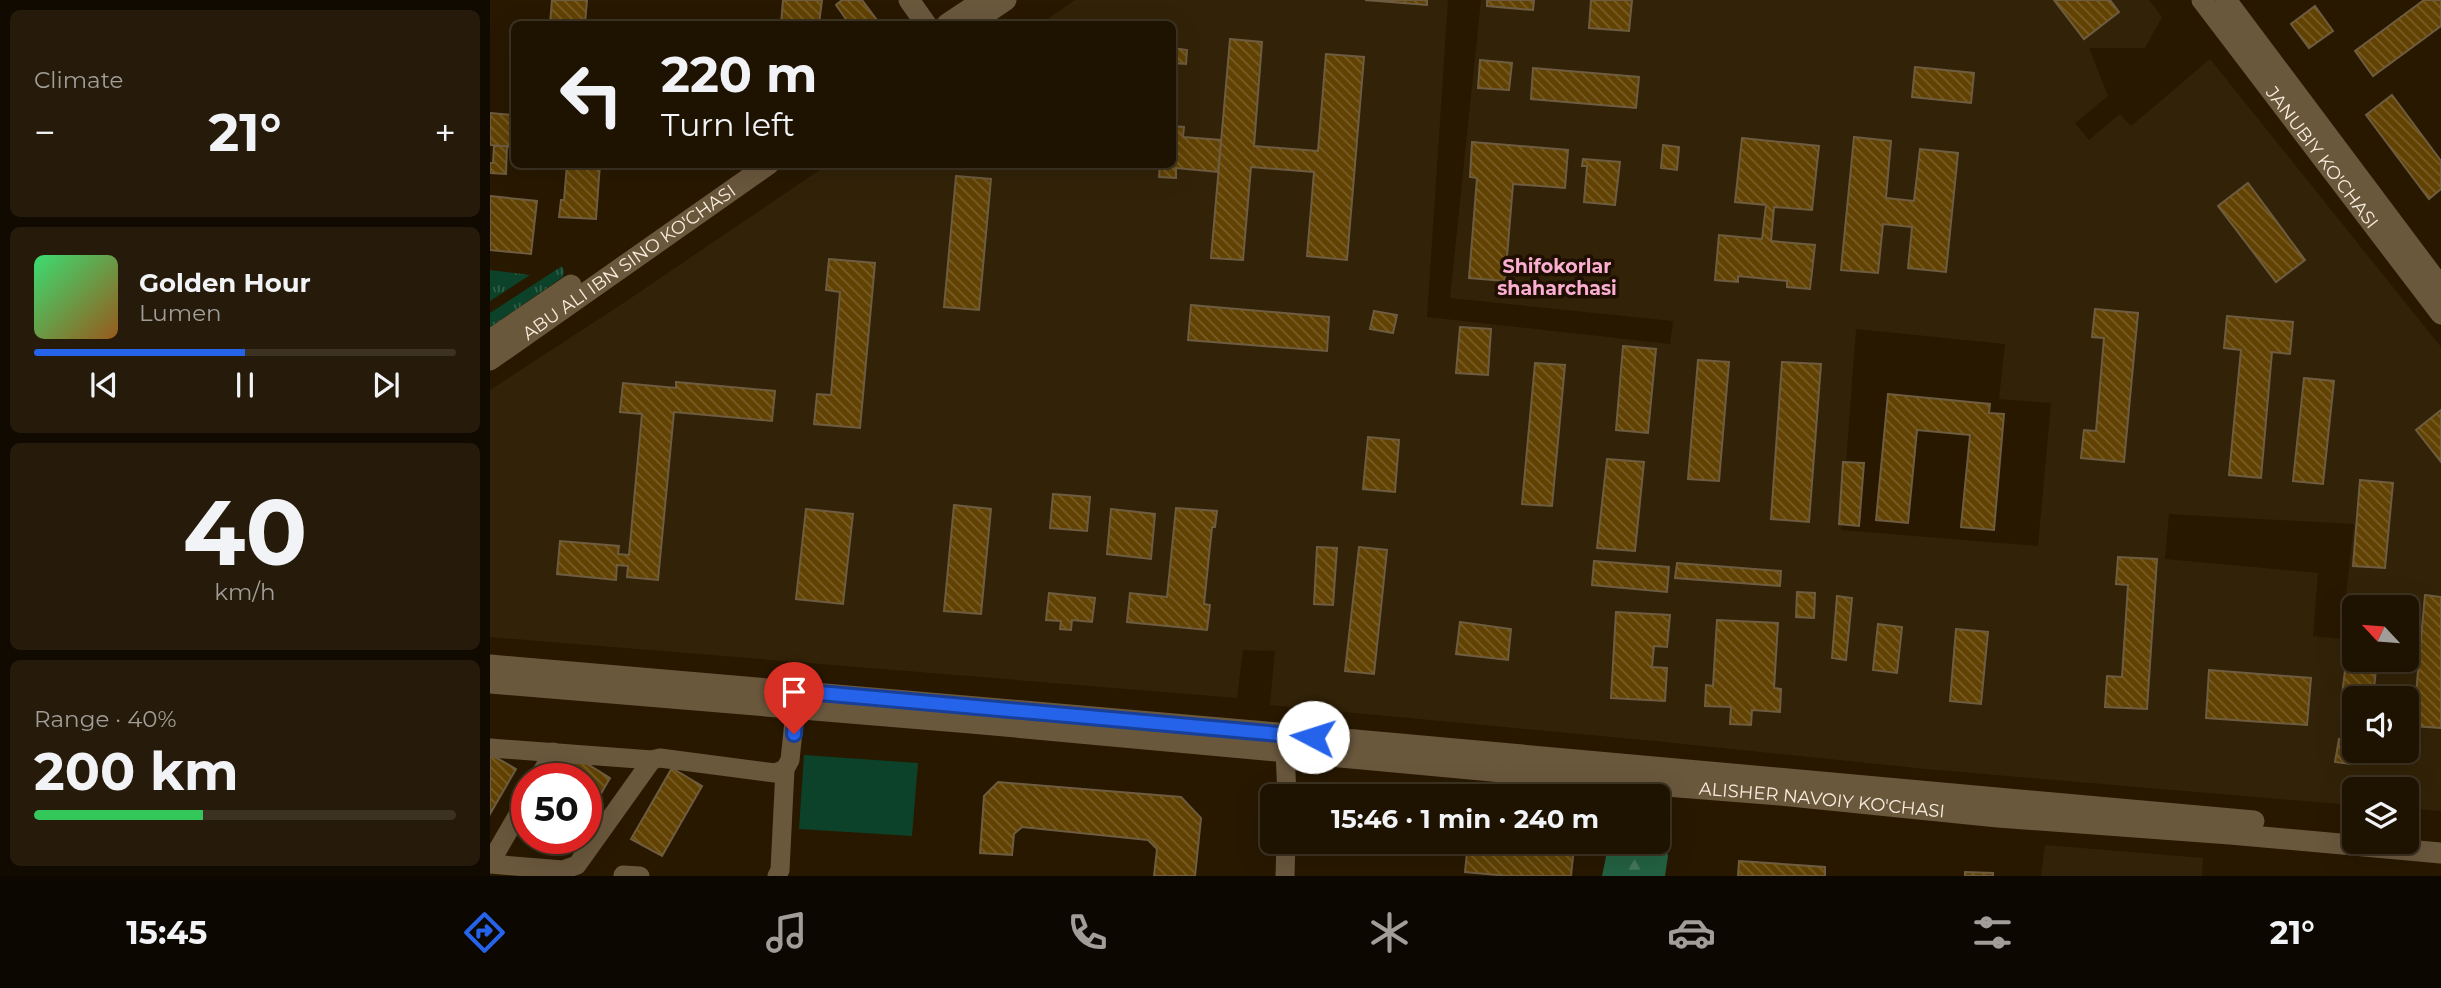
<!DOCTYPE html>
<meta charset="utf-8">
<style>
:root{--surface:#1e1200;--page:#261b0a;--text:#f1f3f6;--muted:#a19e99;--line:#3c3222;--accent:#2563eb}
body{margin:0;font-family:Montserrat,sans-serif;background:var(--page);color:var(--text);height:100vh;display:flex;flex-direction:column;font-size:26px;white-space:nowrap}
*{box-sizing:border-box;margin:0}
p{font-size:23px;color:var(--muted)}
.icon{flex:none;width:38px;height:38px;fill:none;stroke:currentColor;stroke-width:2;stroke-linecap:round;stroke-linejoin:round}
.map{position:relative;flex:1;overflow:hidden}
.drawer{display:flex;flex-direction:column;gap:10px;padding:10px;background:#100a00;width:490px}
.drawer>*{flex:none}
.banner{position:absolute;left:21px;top:21px;width:665px;height:147px;border-radius:10px;box-shadow:0 7px 28px #0002,0 0 0 2px var(--line);background:#1e1200;color:var(--text);overflow:hidden}
.needle{width:46px;rotate:296deg}
.buttons{position:absolute;left:1852px;top:595px;display:grid;gap:14px}
.buttons a{display:grid;place-items:center;width:77px;height:77px;border-radius:10px;background:var(--surface);box-shadow:0 7px 28px #0002,0 0 0 2px var(--line);font-size:35px}
.speed{position:absolute;left:21px;top:763px;display:flex;gap:14px;font-size:35px;font-weight:700;text-align:center}
.speed>*{display:grid;place-content:center;width:91px;height:91px;border-radius:50%;background:var(--surface);box-shadow:0 7px 28px #0002,0 0 0 2px var(--line);line-height:1}
.speed .limit{border:10px solid #d22;background:#fff;color:#111}
.pin{position:absolute;display:grid;place-items:center;width:60px;height:60px;color:#fff;margin:-72px -30px;border-radius:50% 50% 50% 0;rotate:-45deg;box-shadow:0 0 7px #0007}
.pin .icon{rotate:45deg}
.me{position:absolute;width:77px;margin:-38px;rotate:275deg;stroke-linejoin:round;filter:drop-shadow(0 0 5px #0008)}
.turn{display:flex;align-items:center;gap:24px;height:147px;padding:0 35px;font-size:32px}
.turn .icon{width:91px;height:91px;stroke-width:2.5}
.turn b{display:block;font-size:49px;line-height:60px}
.big{font-size:52px;font-weight:700;line-height:1.1}
.drawer .widget{flex:1;display:flex;flex-direction:column;justify-content:center;gap:10px;min-width:0;padding:0 24px;border-radius:10px;background:var(--page)}
.drawer .dial{align-items:center;gap:0}
.dial b{font-size:91px;line-height:1}
.song{display:flex;align-items:center;gap:21px}
.cover{width:84px;height:84px;border-radius:10px;background:linear-gradient(135deg,hsl(140 70% 55%),hsl(30 70% 35%))}
.played{height:7px;border-radius:4px;background:linear-gradient(90deg,var(--accent) 50%,var(--line) 50%)}
.keys{display:flex;justify-content:space-around;direction:ltr}
.heat{display:flex;justify-content:space-between;align-items:center;font-size:38px;direction:ltr}
.charge{height:10px;border-radius:5px;background:linear-gradient(90deg,#34c759 40%,var(--line) 0)}
.trip{position:absolute;left:770px;top:784px;width:410px;height:70px;border-radius:10px;background:var(--surface);box-shadow:0 7px 28px #0002,0 0 0 2px var(--line);font-weight:700;line-height:70px;text-align:center}
.menu{display:flex;height:112px;justify-content:space-around;align-items:center;background:#0c0700;color:var(--muted)}
.menu .icon{width:49px;height:49px}
.menu .selected{color:var(--accent)}
.menu b{font-size:32px;color:var(--text)}
main{display:flex;flex:1;min-height:0}
.map>svg:first-child{display:block}
.built{fill:#322308;fill-rule:evenodd}
.grass{fill:url(#grass-tufts)}
.forest{fill:url(#forest-firs)}
.green{fill:#0c4229}
.building{fill:url(#building-back-hatch);stroke:#6e5c40;stroke-width:2}
.lines{fill:none;stroke-linecap:round;stroke-linejoin:round}
.minor{stroke:#6a583d;stroke-width:19}
.tertiary{stroke:#6a583d;stroke-width:21}
.secondary{stroke:#6a583d;stroke-width:21}
.route-casing{stroke:#184099;stroke-width:18}
.route{stroke:#2563eb;stroke-width:12}
.labels{text-anchor:middle;dominant-baseline:central;stroke-width:7;stroke-linejoin:round;paint-order:stroke}
.street-label{font-size:18px;fill:#f8eddd;stroke:#1e0f00}
.neighbourhood-label{font-size:19px;font-weight:bold;fill:#fbaed2;stroke:#1e0f00}
</style>
<main>
<section class="drawer">
<div class="widget"><p>Climate</p>
<div class="heat"><a>−</a><b class="big">21°</b><a>+</a></div>
</div>
<div class="widget">
<div class="song"><i class="cover"></i><div><b>Golden Hour</b><p>Lumen</p></div></div>
<div class="played"></div>
<div class="keys"><svg class="icon" aria-label="previous" viewBox="0 0 24 24"><path d="M18 5L8 12l10 7zM5 5v14"/></svg><svg class="icon" aria-label="pause" viewBox="0 0 24 24"><path d="M8 5v14M16 5v14"/></svg><svg class="icon" aria-label="next" viewBox="0 0 24 24"><path d="M6 5l10 7-10 7zM19 5v14"/></svg></div>
</div>
<div class="widget dial"><b>40</b><p>km/h</p></div>
<div class="widget"><p>Range · 40%</p><b class="big">200 km</b><div class="charge"></div></div>
</section>
<div class="map">
<svg width="1951" height="876" viewBox="0 0 1951 876">
<defs>
<pattern id="grass-tufts" width="24" height="20" patternUnits="userSpaceOnUse" patternTransform="scale(1.75)"><rect width="24" height="20" fill="#0c4229"/><path d="M3 7l-1-3M5 7V3M7 7l1-3M15 17l-1-3M17 17v-4M19 17l1-3" fill="none" stroke="#305e48"/></pattern>
<pattern id="forest-firs" width="22" height="20" patternUnits="userSpaceOnUse" patternTransform="scale(1.75)"><rect width="22" height="20" fill="#236142"/><path d="M5 1l3.5 6h-7zM16 11l3.5 6h-7z" fill="#44785d"/></pattern>
<pattern id="building-back-hatch" width="6" height="6" patternUnits="userSpaceOnUse" patternTransform="scale(1.75)"><rect width="6" height="6" fill="#614203"/><path d="M-1 5l2 2M0 0l6 6M5-1l2 2" fill="none" stroke="#785e27"/></pattern>
</defs>
<rect width="100%" height="100%" fill="#281800"/>
<g class="built">
<path d="M585,0H958L937,317L1180,344L1183,321L960,298L991,0H1659L1672,17L1655,48H1599L1618,96L1585,123L1599,140L1630,114L1641,126L1720,59L1951,347V811L1916,808V789H1864V805L1837,803L1436,769L1165,741L780,705L785,651L753,650L747,698L0,637V390L132,304L337,165L682,164V24H550ZM1366,329L1515,344L1509,399L1561,403L1548,546L1351,530ZM1679,514L1864,524L1851,639L1823,636L1828,573L1675,559ZM1864,607H1916V660H1864ZM1864,698H1916V751H1864Z"/>
<polygon points="1555,845 1713,858 1712,876 1551,876"/>
</g>
<g class="grass">
<polygon points="72,266 74,272 73,277 0,327 0,313"/>
<polygon points="0,270 40,275 0,301"/>
</g>
<polygon class="forest" points="1167,833 1174,834 1178,856 1175,876 1112,876 1119,842 1167,842"/>
<polygon class="green" points="314,755 428,763 422,836 309,829"/>
<g class="building">
<polygon points="62,0 97,0 95,24 60,24"/>
<polygon points="293,0 332,0 329,24 291,24"/>
<polygon points="352,0 372,0 387,20 382,24 355,24 358,22 346,5"/>
<polygon points="875,0 937,0 937,5"/>
<polygon points="997,0 1044,0 1043,10 997,6"/>
<polygon points="1101,0 1142,0 1139,31 1099,28"/>
<polygon points="1564,0 1620,0 1629,12 1594,39"/>
<polygon points="1934,0 1951,0 1951,26 1883,76 1865,51"/>
<polygon points="1825,6 1843,31 1819,48 1801,24"/>
<polygon points="682,27 685,28 683,48 697,50 696,64 682,63"/>
<polygon points="740,39 772,42 764,146 828,151 836,54 874,57 857,260 817,256 824,172 761,167 753,260 721,258"/>
<polygon points="990,60 1022,63 1019,90 988,88"/>
<polygon points="1425,67 1484,73 1481,103 1422,97"/>
<polygon points="1043,68 1149,77 1146,108 1041,99"/>
<polygon points="1902,95 1951,161 1951,189 1939,199 1876,115"/>
<polygon points="0,113 24,115 24,147 0,145"/>
<polygon points="682,126 694,127 693,137 731,140 728,172 686,168 686,178 669,177 670,164 682,164"/>
<polygon points="1364,137 1401,141 1396,198 1424,201 1430,149 1468,153 1456,272 1418,268 1422,227 1393,224 1388,273 1351,270"/>
<polygon points="1252,138 1329,146 1322,210 1284,207 1281,241 1325,245 1320,289 1297,287 1297,281 1248,276 1248,282 1225,280 1229,235 1272,239 1276,205 1245,202"/>
<polygon points="982,142 1078,150 1075,188 1023,184 1015,281 979,278 987,178 980,177"/>
<polygon points="1173,145 1189,147 1187,170 1171,168"/>
<polygon points="4,146 17,146 16,174 0,173 0,163 3,163"/>
<polygon points="1093,159 1130,162 1125,205 1094,202 1097,166 1092,166"/>
<polygon points="77,164 110,164 106,219 69,217 71,200 74,200"/>
<polygon points="466,176 501,179 489,310 454,307"/>
<polygon points="1758,183 1815,260 1786,282 1728,206"/>
<polygon points="0,196 47,201 41,254 0,250"/>
<polygon points="339,259 385,263 370,428 324,424 327,394 341,395 350,292 336,290"/>
<polygon points="701,305 839,317 837,351 698,340"/>
<polygon points="1605,309 1648,313 1634,462 1591,458 1594,430 1606,431 1614,338 1602,337"/>
<polygon points="884,311 907,315 903,333 880,329"/>
<polygon points="1737,316 1803,322 1800,354 1782,352 1771,478 1739,475 1751,350 1734,348"/>
<polygon points="970,327 1001,329 998,375 966,373"/>
<polygon points="1133,346 1166,349 1158,433 1126,430"/>
<polygon points="1208,360 1239,362 1229,481 1198,479"/>
<polygon points="1292,362 1331,364 1319,522 1281,519"/>
<polygon points="1045,363 1075,365 1062,506 1032,504"/>
<polygon points="1814,378 1844,381 1833,484 1803,481"/>
<polygon points="186,382 285,391 282,421 184,412 168,580 137,577 138,566 127,565 126,580 67,574 70,541 129,546 128,554 139,555 152,414 130,412 133,383 186,388"/>
<polygon points="1398,394 1500,404 1499,413 1514,414 1504,530 1471,527 1480,435 1427,430 1418,523 1386,520"/>
<polygon points="1951,410 1951,462 1926,430"/>
<polygon points="878,437 909,440 905,492 873,489"/>
<polygon points="1117,459 1154,462 1145,551 1107,548"/>
<polygon points="1353,462 1374,463 1369,526 1349,524"/>
<polygon points="1870,480 1903,483 1895,568 1863,566"/>
<polygon points="563,494 600,497 597,531 560,528"/>
<polygon points="464,505 501,509 491,614 454,611"/>
<polygon points="686,508 727,511 725,527 722,527 714,604 720,605 717,630 637,622 640,593 677,597"/>
<polygon points="316,509 363,514 353,604 306,599"/>
<polygon points="621,509 665,514 661,559 617,554"/>
<polygon points="827,547 847,548 843,605 824,604"/>
<polygon points="869,547 897,550 884,674 855,671"/>
<polygon points="1628,557 1667,559 1657,709 1615,707 1617,676 1632,677 1638,585 1626,584"/>
<polygon points="1104,561 1179,567 1177,592 1102,585"/>
<polygon points="1187,563 1291,571 1290,586 1185,578"/>
<polygon points="1307,592 1325,593 1324,618 1306,617"/>
<polygon points="559,593 605,598 602,622 582,620 581,630 570,629 571,621 556,620"/>
<polygon points="1935,595 1951,597 1951,728 1923,726"/>
<polygon points="1347,596 1362,598 1356,660 1342,658"/>
<polygon points="1126,612 1180,615 1177,647 1164,646 1162,667 1177,668 1175,701 1121,698"/>
<polygon points="1227,620 1288,623 1284,688 1291,689 1290,712 1262,710 1261,725 1240,724 1241,707 1215,706 1216,685 1223,686"/>
<polygon points="970,622 1021,629 1018,660 966,654"/>
<polygon points="1388,624 1412,627 1407,673 1383,670"/>
<polygon points="1466,629 1498,632 1491,704 1460,701"/>
<polygon points="1857,654 1864,654 1864,660 1887,660 1883,698 1852,695"/>
<polygon points="1719,670 1821,678 1817,725 1716,718"/>
<polygon points="1849,739 1863,741 1860,764 1845,762"/>
<polygon points="0,754 26,769 0,814"/>
<polygon points="86,757 120,778 96,819 96,779 73,779"/>
<polygon points="182,768 212,786 172,856 141,839"/>
<polygon points="508,782 691,797 711,818 705,876 664,876 667,849 658,840 532,827 524,834 522,855 490,853 494,796"/>
<polygon points="57,838 85,838 78,850"/>
<polygon points="978,842 1030,842 1084,847 1081,876 1018,876 975,872"/>
<polygon points="1249,861 1335,867 1335,876 1248,876"/>
<polygon points="1475,872 1503,873 1503,876 1475,876"/>
</g>
<g class="lines">
<g class="minor">
<polyline points="797,736 795,751 797,796"/>
<polyline points="0,748 162,760"/>
<polyline points="48,779 63,752"/>
<polyline points="0,863 37,799"/>
<polyline points="0,864 73,870 87,865 162,760 170,758 285,773 295,769 300,760 307,693"/>
<polyline points="133,875 150,876"/>
<polyline points="287,876 290,870 295,769"/>
<polyline points="795,876 796,842"/>
</g>
<g class="tertiary">
<polyline points="419,0 436,24"/>
<polyline points="482,23 516,0"/>
<polyline points="457,24 493,0"/>
<polyline points="0,340 81,285"/>
<path id="s1" d="M0,360L279,164"/>
</g>
<g class="secondary">
<path id="s2" d="M1712,0L1951,314"/>
<polyline points="1736,0 1951,287"/>
<polyline points="0,665 765,731 1764,821"/>
<path id="s3" d="M0,683L481,723L1100,780L1290,795L1508,817L1740,834L1951,853"/>
</g>
</g>
<g class="lines">
<g class="route-casing">
<polyline id="route" points="304,734 307,691 823,737"/>
</g>
<use href="#route" class="route"/>
</g>
<g class="labels">
<g class="street-label">
<text stroke="none"><textPath href="#s2" startOffset="198">JANUBIY KO'CHASI</textPath></text>
<text stroke="none"><textPath href="#s1" startOffset="170">ABU ALI IBN SINO KO'CHASI</textPath></text>
<text stroke="none"><textPath href="#s3" startOffset="1337">ALISHER NAVOIY KO'CHASI</textPath></text>
</g>
<g class="neighbourhood-label">
<text x="1067" y="266">Shifokorlar<tspan x="1067" dy="22">shaharchasi</tspan></text>
</g>
</g>
</svg>
<div class="buttons">
<a><svg class="needle" viewBox="-14 -14 28 28"><path d="M0-13l5 13h-10z" fill="#e53935"/><path d="M0 13l5-13h-10z" fill="#a19e99"/></svg></a>
<a><svg class="icon" aria-label="sound" viewBox="0 0 24 24"><path d="M4 9h4l5-4v14l-5-4H4zM17 9q2 3 0 6"/></svg></a>
<a><svg class="icon" aria-label="layers" viewBox="0 0 24 24"><path d="M12 4l9 5-9 5-9-5zM3 14l9 5 9-5"/></svg></a>
</div>
<div class="speed"><div class="limit">50</div></div>
<div class="pin" style="left:304px;top:734px;background:#d93025"><svg class="icon" aria-label="arrive" viewBox="0 0 24 24"><path d="M6 21V4h12l-3 4 3 4H6"/></svg></div>
<svg class="me" style="left:823px;top:737px" viewBox="-20 -20 40 40"><circle r="19" fill="#fff"/><path d="M0-13L10 11 0 6-10 11z" fill="#2563eb"/></svg>
<div class="trip">15:46 · 1 min · 240 m</div>
<div class="banner">
<div class="turn"><svg class="icon" aria-label="left" viewBox="0 0 24 24"><path d="M17 20v-9H6M10 6l-5 5 5 5"/></svg><div><b>220 m</b>Turn left</div></div>
</div>
</div>
</main>
<nav class="menu">
<b>15:45</b>
<svg class="icon selected" aria-label="directions" viewBox="0 0 24 24"><path d="M12 3l9 9-9 9-9-9zM9 14v-3h6M13 9l2 2-2 2"/></svg>
<svg class="icon" aria-label="music" viewBox="0 0 24 24"><path d="M9 18V5l10-2v13"/><circle cx="6" cy="18" r="3"/><circle cx="16" cy="16" r="3"/></svg>
<svg class="icon" aria-label="phone" viewBox="0 0 24 24"><path d="M5 4h4l2 5-3 2q2 4 5 5l2-3 5 2v4C11 20 4 13 5 4z"/></svg>
<svg class="icon" aria-label="climate" viewBox="0 0 24 24"><path d="M12 3v18M4 7l16 10M4 17L20 7"/></svg>
<svg class="icon" aria-label="car" viewBox="0 0 24 24"><path d="M5 17H2v-5l4-1 3-4h7l3 4 3 1v5h-3M9 17h6M6 11h13"/><circle cx="7" cy="17" r="2"/><circle cx="17" cy="17" r="2"/></svg>
<svg class="icon" aria-label="filters" viewBox="0 0 24 24"><path d="M4 7h16M4 17h16"/><circle cx="9" cy="7" r="2"/><circle cx="15" cy="17" r="2"/></svg>
<b>21°</b>
</nav>
